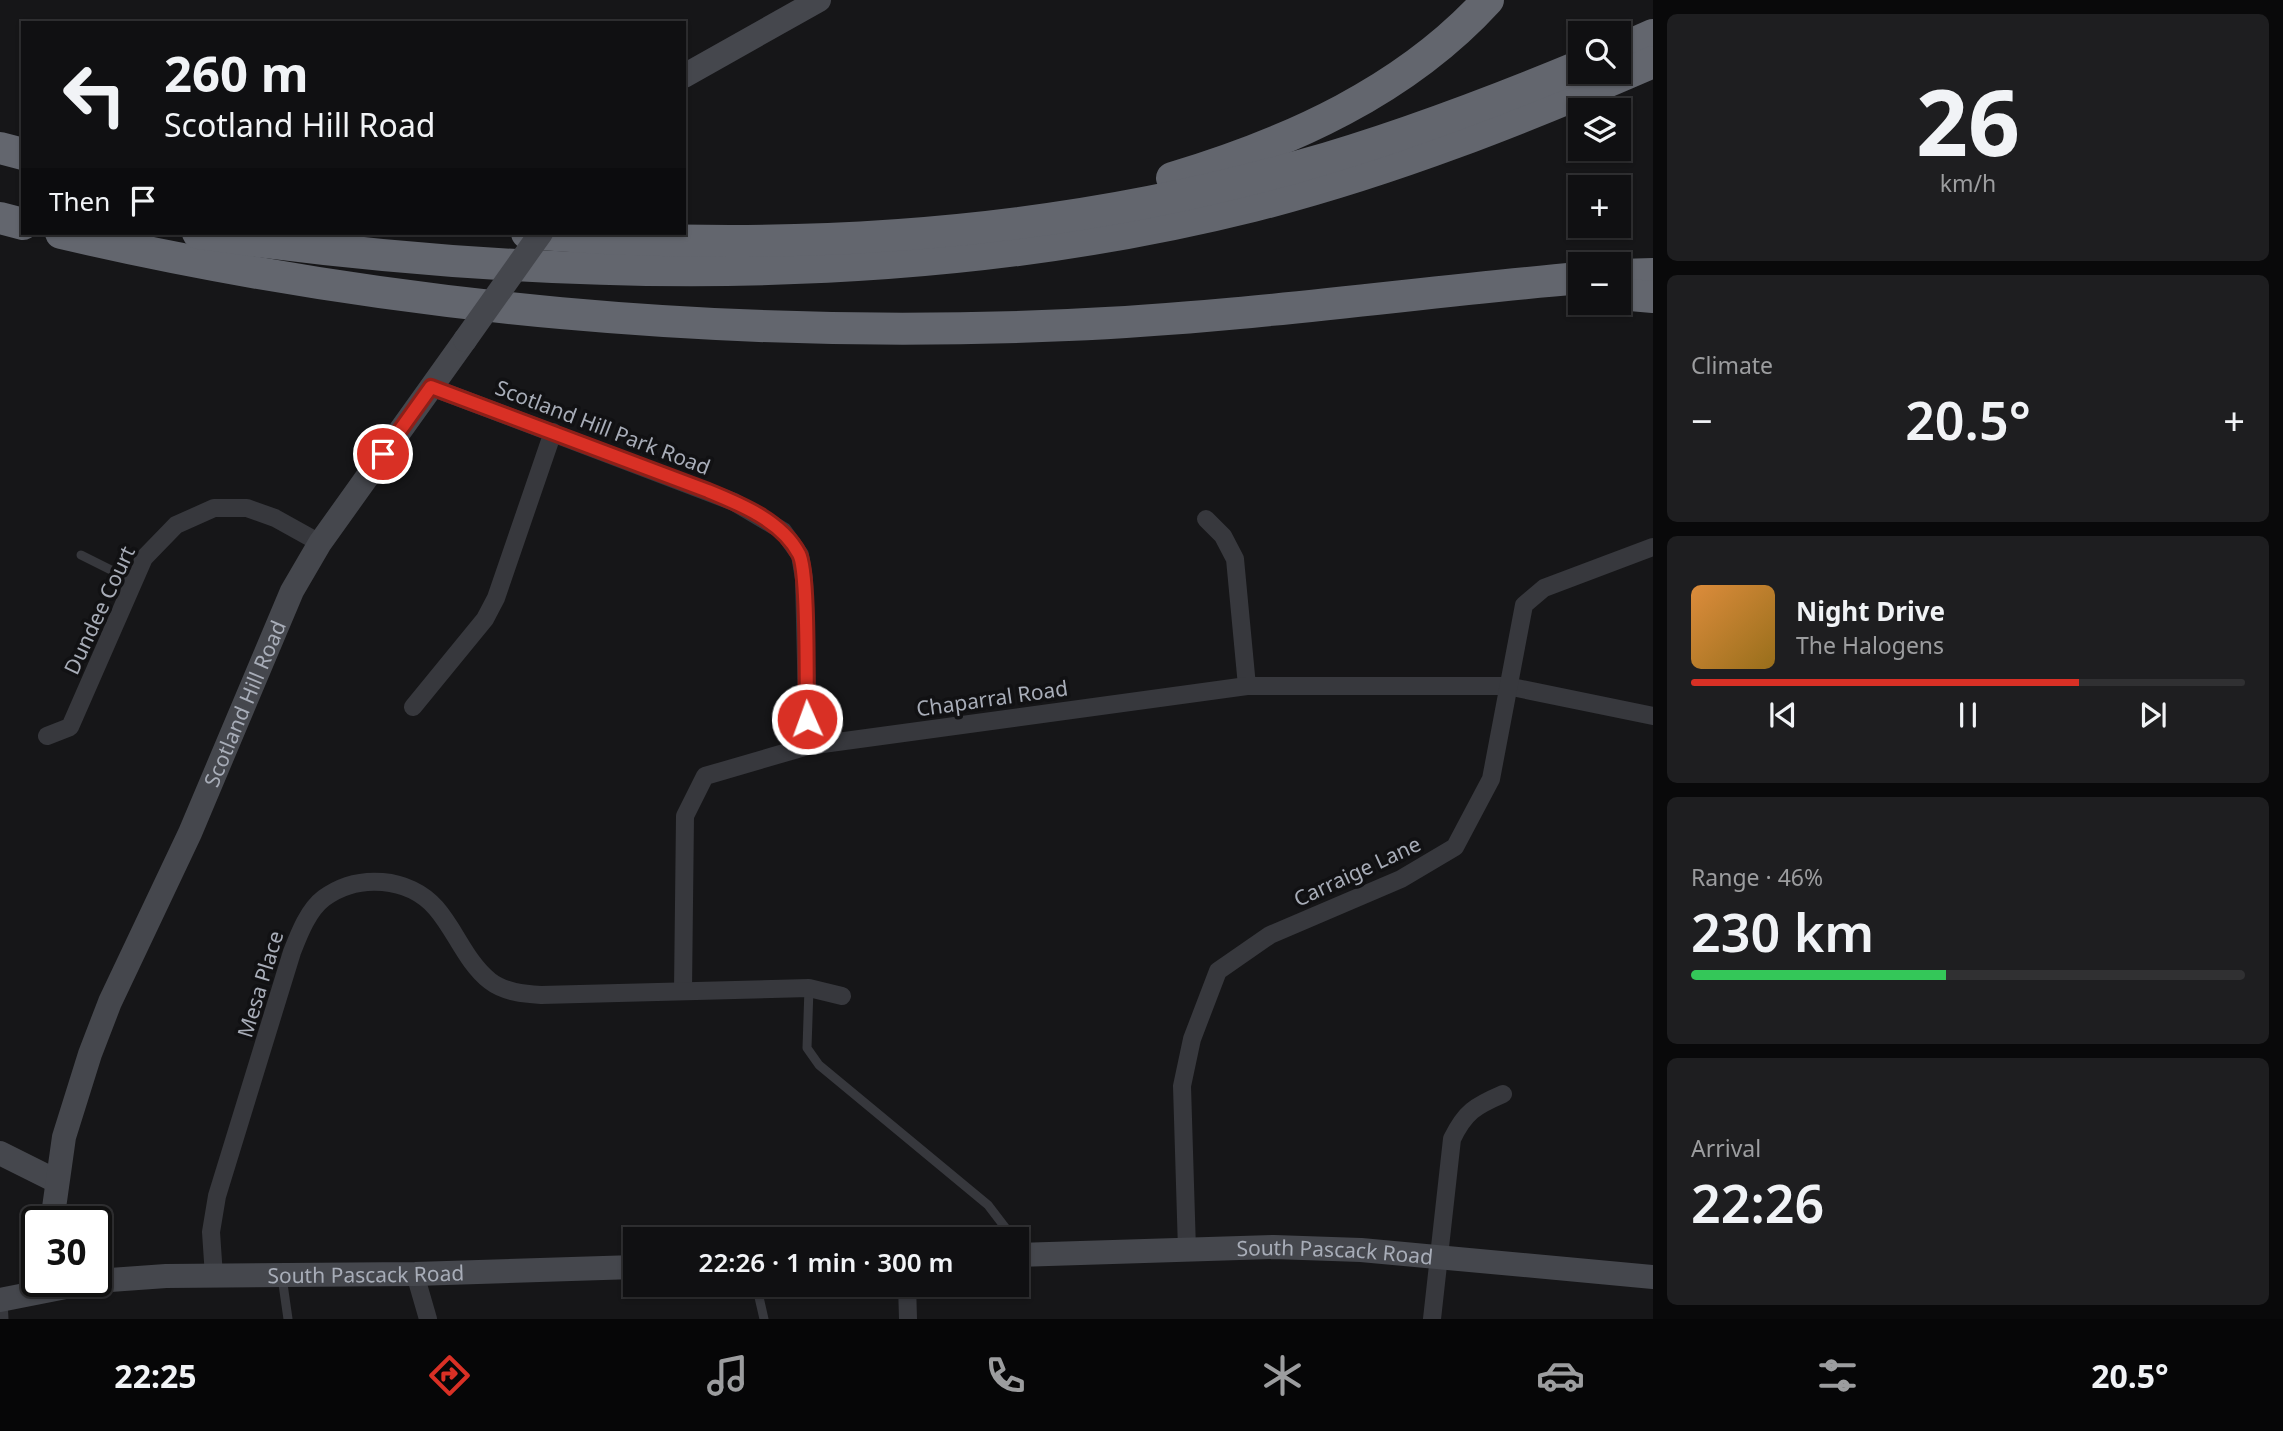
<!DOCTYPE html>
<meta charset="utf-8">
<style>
:root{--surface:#101012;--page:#1e1e20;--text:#f1f3f6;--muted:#9c9d9f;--line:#303032;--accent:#d93025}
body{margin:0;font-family:"Noto Sans",sans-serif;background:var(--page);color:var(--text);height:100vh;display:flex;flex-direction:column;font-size:26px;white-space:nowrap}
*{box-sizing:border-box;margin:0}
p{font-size:23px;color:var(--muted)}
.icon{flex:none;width:38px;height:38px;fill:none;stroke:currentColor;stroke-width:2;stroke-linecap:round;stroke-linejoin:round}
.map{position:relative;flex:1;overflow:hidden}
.details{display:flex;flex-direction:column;gap:14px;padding:14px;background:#09090a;width:630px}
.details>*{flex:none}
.top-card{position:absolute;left:21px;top:21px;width:665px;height:214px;border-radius:0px;box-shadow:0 2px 5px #0004,0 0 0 2px var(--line);background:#101012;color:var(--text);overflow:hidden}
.fabs{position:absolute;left:1568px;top:21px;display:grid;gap:14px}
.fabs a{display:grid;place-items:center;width:63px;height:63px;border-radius:0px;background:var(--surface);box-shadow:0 2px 5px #0004,0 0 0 2px var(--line);font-size:35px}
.speed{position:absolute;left:21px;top:1206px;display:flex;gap:14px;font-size:35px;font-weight:700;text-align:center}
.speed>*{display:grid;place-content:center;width:91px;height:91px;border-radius:50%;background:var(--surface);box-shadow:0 2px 5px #0004,0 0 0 2px var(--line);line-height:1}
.speed .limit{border:4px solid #111;border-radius:10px;background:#fff;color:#111}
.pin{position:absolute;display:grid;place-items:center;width:60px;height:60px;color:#fff;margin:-30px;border:4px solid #fff;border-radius:50%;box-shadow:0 2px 7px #0007}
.me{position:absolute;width:77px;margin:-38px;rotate:358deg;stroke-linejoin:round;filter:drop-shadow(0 0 5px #0008)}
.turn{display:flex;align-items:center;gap:24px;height:147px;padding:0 28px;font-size:32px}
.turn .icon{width:91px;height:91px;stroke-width:2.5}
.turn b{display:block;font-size:49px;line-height:60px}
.then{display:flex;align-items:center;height:66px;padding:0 28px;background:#0003;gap:14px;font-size:26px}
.big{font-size:52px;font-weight:600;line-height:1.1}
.details .widget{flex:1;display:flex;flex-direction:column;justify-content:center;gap:10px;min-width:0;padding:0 24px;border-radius:10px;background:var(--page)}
.details .dial{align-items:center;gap:0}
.dial b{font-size:91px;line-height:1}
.song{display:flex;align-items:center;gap:21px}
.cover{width:84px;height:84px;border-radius:10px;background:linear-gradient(135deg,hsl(30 70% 55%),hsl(40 70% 35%))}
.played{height:7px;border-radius:4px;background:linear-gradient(90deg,var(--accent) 70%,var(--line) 70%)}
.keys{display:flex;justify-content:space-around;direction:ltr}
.heat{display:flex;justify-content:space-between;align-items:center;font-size:38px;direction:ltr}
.charge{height:10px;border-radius:5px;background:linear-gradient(90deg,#34c759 46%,var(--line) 0)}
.trip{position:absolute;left:623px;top:1227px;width:406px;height:70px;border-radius:0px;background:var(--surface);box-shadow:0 2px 5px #0004,0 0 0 2px var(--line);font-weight:600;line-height:70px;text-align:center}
.tab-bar{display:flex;height:112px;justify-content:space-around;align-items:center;background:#060607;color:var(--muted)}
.tab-bar .icon{width:49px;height:49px}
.tab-bar .on{color:var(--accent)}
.tab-bar b{font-size:32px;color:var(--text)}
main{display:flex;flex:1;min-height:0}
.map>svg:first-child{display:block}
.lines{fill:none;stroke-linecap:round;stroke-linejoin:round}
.lane{stroke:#37383d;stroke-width:9}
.street{stroke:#37383d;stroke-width:18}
.secondary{stroke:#45474d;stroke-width:24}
.highway{stroke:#63666e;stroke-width:32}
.secondary-bridge{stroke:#45474d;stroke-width:24}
.route-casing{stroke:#8d1f18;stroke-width:18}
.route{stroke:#d93025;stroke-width:12}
.labels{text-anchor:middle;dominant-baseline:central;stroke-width:7;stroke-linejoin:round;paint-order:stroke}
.street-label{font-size:21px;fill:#a8adb8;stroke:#111113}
</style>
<main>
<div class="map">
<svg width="1653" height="1319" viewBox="0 0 1653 1319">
<rect width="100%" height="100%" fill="#161618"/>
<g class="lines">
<g class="lane">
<polyline points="81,555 135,582"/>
<polyline points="809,988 807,1048 819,1065 988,1205 1014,1239"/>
<polyline points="282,1277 288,1319"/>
<polyline points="756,1284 764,1319"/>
<polyline points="3,1301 4,1319"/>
</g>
<g class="street">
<polyline points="431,387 734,502 783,531 800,555 804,579 808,746"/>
<polyline points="1206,519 1223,536 1235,559 1247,686"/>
<polyline points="413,707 485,619 496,598 553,432"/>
<polyline points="47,736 70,727 144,558 176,525 214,508 247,508 275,518 320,543"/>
<polyline points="683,990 685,816 705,776 808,746 1247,686 1507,686 1653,716"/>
<polyline points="1187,1250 1182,1086 1192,1039 1218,971 1270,935 1401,879 1455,847 1491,779 1524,605 1544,588 1653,547"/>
<polyline points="415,1274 428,1319"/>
<path d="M214,1276L211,1232L217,1196L292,952C299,934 308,910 324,898C358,873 409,877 436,908C456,931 466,962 490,981C504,992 524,994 541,995L809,988L842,996"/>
<polyline points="907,1284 908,1319"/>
<path d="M1432,1319L1452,1139C1465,1112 1475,1106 1503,1094"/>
</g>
<g class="secondary">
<polyline points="684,76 819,0"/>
<polyline points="0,1153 56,1181"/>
<path id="s1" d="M52,1222L64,1137L90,1054L110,1002L190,833L292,591L320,543L465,340"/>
<path id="s2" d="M1017,1255L1274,1247L1361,1250L1653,1277"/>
<path id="s3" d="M96,1281L166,1276L415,1274L635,1267"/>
<polyline points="0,1300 96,1281"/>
</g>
<g class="highway">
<polyline points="1619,50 1653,35"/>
<polyline points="0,148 23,154"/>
<path d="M1172,178C1289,143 1405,91 1488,0"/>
<polyline points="0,218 23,224"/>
<path d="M61,233C388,309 732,340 1068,325C1239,318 1410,293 1580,278"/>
<path d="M198,233C542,282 913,291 1253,206C1391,171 1522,119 1653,62"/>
<path d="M527,233C787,253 1049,237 1300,166C1396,139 1488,104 1580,66"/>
<polyline points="1619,275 1653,274"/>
<polyline points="1619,294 1653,297"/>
</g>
<polyline class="secondary-bridge" points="465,340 541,233"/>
</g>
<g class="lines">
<g class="route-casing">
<path id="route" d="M383,454L431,387L708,491C740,504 782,521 799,554C809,572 806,690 807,719"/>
</g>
<use href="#route" class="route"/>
</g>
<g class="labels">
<g class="street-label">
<text transform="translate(603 427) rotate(21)">Scotland Hill Park Road</text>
<text transform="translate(99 610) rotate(-65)">Dundee Court</text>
<text transform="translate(992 698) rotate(-8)">Chaparral Road</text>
<text stroke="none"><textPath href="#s1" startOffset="556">Scotland Hill Road</textPath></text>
<text transform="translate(1357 871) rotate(-25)">Carraige Lane</text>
<text transform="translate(260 984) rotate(-73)">Mesa Place</text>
<text stroke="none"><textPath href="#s2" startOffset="318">South Pascack Road</textPath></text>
<text stroke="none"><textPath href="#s3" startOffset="270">South Pascack Road</textPath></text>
</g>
</g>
</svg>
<div class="fabs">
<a><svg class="icon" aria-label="search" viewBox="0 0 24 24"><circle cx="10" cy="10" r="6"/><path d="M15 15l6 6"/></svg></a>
<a><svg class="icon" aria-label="layers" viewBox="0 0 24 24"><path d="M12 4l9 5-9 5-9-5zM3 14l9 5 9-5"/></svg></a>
<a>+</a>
<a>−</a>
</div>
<div class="speed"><div class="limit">30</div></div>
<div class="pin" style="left:383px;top:454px;background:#d93025"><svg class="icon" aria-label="arrive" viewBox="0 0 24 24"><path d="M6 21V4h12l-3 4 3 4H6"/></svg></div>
<svg class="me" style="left:807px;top:719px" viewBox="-20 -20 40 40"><circle r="17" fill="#d93025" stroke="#fff" stroke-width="3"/><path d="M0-11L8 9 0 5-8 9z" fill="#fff"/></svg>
<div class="trip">22:26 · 1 min · 300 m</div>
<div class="top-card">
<div class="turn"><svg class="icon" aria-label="left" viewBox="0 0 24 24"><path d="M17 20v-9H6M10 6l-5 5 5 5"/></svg><div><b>260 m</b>Scotland Hill Road</div></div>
<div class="then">Then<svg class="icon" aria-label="arrive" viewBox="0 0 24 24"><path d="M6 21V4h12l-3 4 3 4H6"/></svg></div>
</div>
</div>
<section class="details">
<div class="widget dial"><b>26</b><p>km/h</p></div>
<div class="widget"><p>Climate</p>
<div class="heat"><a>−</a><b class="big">20.5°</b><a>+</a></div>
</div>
<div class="widget">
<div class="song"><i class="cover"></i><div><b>Night Drive</b><p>The Halogens</p></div></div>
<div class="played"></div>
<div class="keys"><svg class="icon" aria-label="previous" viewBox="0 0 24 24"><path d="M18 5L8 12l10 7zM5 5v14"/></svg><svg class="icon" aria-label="pause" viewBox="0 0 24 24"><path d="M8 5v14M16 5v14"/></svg><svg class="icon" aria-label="next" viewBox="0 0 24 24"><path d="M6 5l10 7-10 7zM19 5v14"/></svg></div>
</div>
<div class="widget"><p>Range · 46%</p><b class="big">230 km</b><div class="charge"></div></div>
<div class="widget"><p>Arrival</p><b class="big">22:26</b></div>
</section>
</main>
<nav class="tab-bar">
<b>22:25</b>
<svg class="icon on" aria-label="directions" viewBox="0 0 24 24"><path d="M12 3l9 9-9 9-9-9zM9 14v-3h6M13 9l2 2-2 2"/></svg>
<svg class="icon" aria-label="music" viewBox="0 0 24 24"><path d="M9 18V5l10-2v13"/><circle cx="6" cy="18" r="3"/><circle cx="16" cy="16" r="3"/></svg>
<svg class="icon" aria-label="phone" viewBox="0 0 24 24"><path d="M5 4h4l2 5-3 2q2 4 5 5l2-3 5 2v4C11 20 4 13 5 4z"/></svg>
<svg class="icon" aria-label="climate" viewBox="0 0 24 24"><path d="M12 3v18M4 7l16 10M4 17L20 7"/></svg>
<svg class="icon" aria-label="car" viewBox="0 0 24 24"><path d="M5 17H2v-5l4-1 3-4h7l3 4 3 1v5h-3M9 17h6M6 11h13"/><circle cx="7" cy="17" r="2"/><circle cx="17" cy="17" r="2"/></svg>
<svg class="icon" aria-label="filters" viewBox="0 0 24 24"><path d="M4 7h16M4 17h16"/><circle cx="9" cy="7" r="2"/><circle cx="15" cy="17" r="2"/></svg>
<b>20.5°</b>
</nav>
